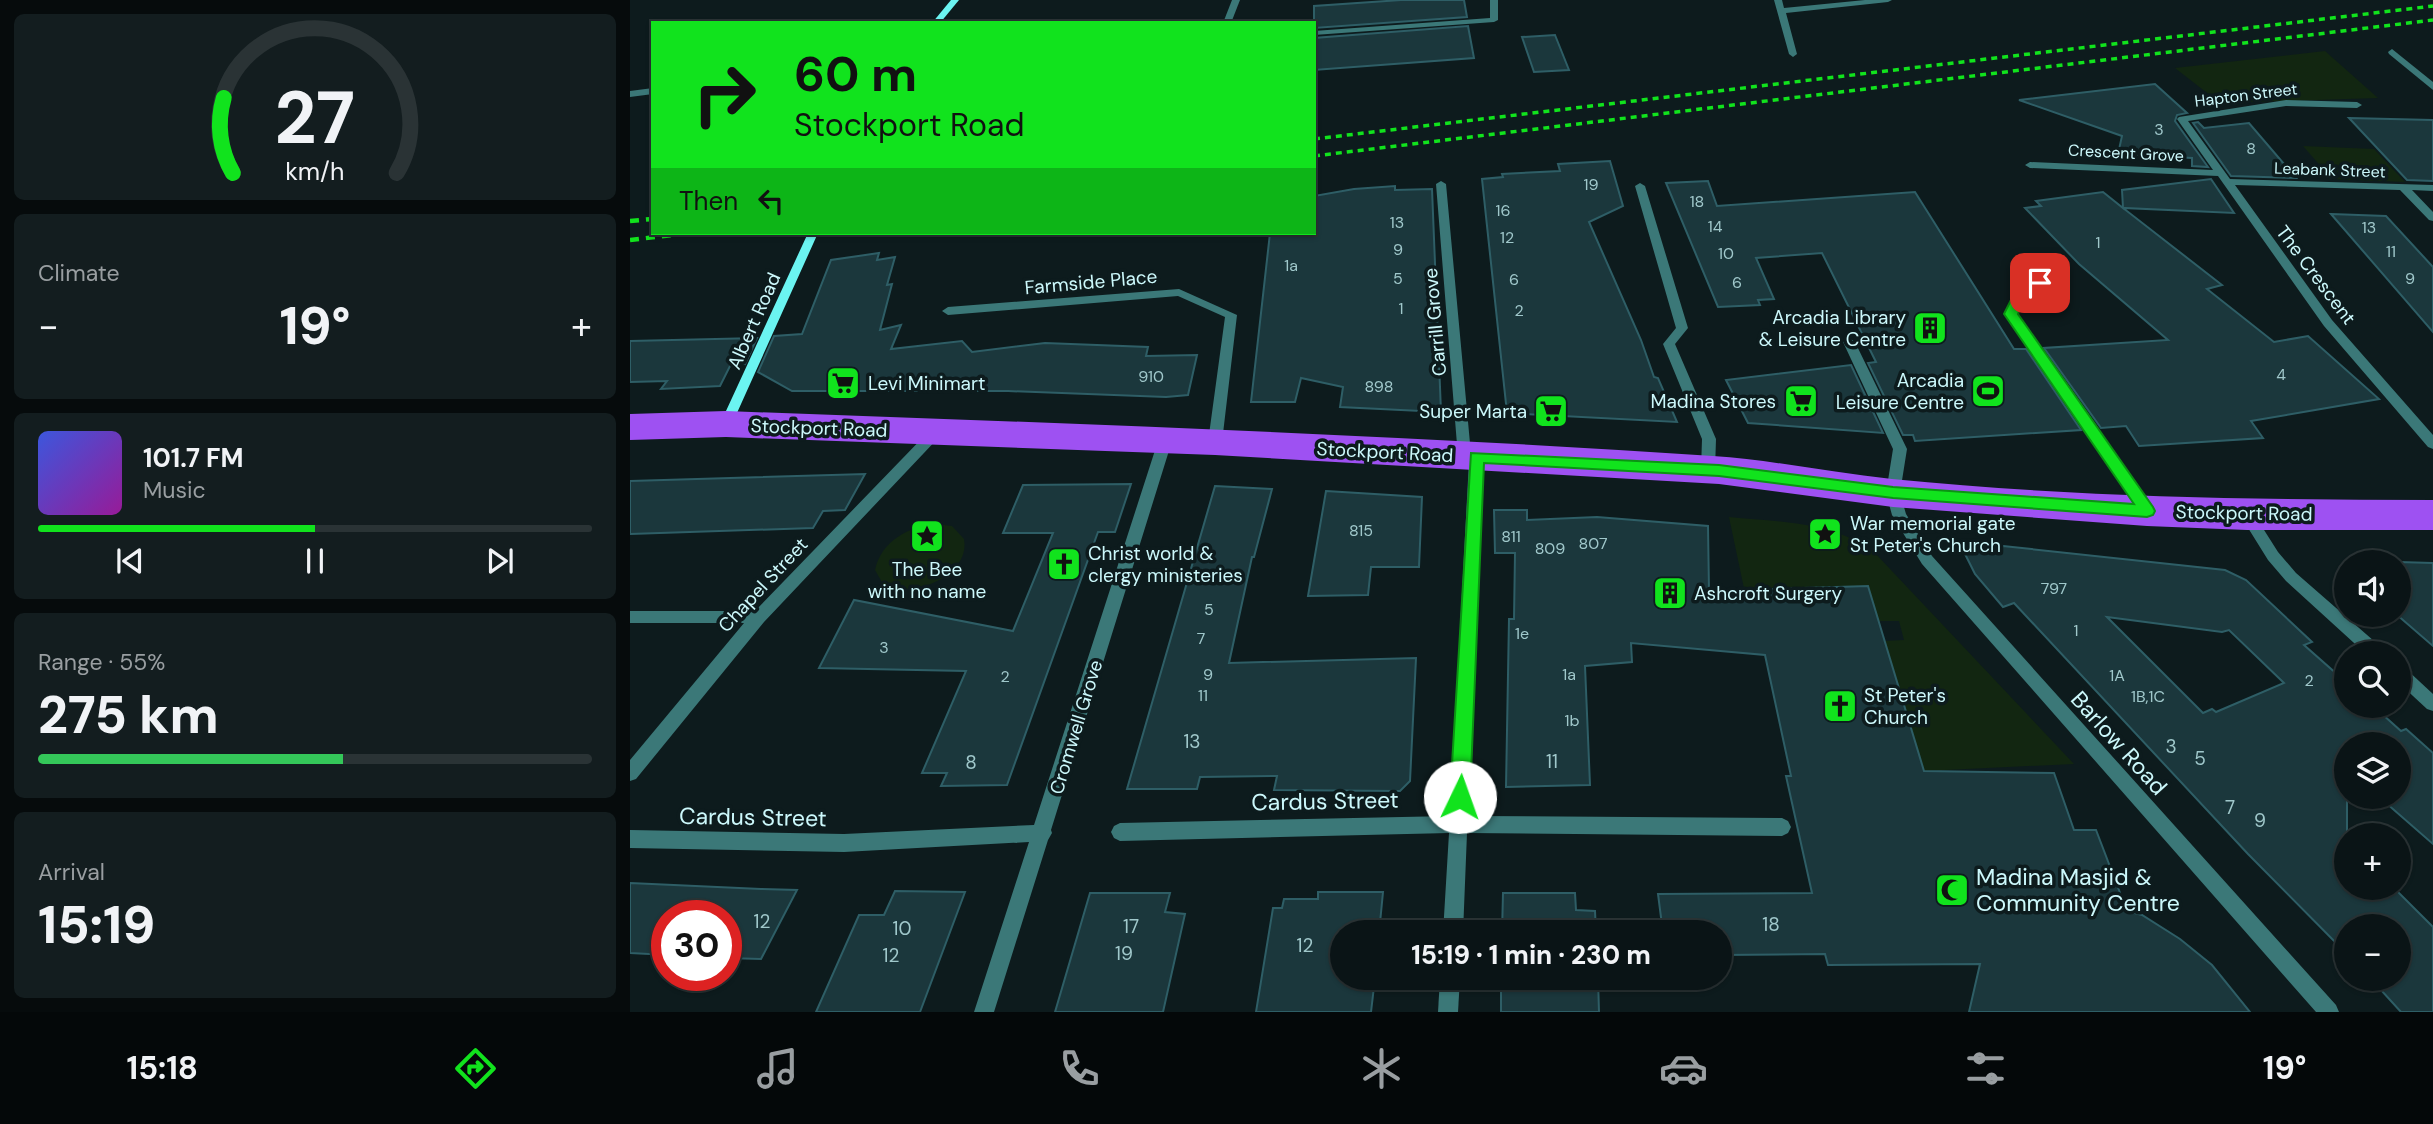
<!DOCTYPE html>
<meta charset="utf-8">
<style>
:root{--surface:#0a1416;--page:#131d1f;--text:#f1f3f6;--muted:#999ea1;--line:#2a3335;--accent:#11e31d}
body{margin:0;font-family:"DM Sans",sans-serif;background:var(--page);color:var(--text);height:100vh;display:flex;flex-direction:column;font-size:26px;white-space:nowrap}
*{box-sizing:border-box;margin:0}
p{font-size:23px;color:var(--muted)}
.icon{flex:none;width:38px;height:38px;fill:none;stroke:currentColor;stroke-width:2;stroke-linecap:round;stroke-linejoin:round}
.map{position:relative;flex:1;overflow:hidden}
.sheet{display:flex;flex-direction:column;gap:14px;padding:14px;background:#060b0c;width:630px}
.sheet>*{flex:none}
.banner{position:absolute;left:21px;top:21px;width:665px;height:214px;border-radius:0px;box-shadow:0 2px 5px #0004,0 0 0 2px var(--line);background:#11e31d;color:#111;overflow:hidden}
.buttons{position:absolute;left:1704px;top:550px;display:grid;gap:14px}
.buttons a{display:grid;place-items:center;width:77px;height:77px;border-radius:50%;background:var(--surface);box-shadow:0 2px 5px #0004,0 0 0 2px var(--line);font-size:35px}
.speed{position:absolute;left:21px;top:900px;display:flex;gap:14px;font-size:35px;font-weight:700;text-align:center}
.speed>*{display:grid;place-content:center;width:91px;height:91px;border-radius:50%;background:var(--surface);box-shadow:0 2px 5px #0004,0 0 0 2px var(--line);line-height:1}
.speed .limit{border:10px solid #d22;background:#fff;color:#111}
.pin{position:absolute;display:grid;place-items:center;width:60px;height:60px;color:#fff;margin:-30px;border-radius:14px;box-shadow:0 4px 10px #0006}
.me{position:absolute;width:77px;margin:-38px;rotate:3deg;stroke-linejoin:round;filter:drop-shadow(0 0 5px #0008)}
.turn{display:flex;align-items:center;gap:24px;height:147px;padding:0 28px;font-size:32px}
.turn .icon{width:91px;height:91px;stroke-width:2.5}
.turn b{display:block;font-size:49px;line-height:60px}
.then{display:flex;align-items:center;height:66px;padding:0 28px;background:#0003;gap:14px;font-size:26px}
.big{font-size:52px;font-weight:800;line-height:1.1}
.sheet .widget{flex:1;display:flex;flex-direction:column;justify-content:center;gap:10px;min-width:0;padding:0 24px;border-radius:10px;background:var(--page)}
.sheet .dial{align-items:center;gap:0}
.dial svg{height:182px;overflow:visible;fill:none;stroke:var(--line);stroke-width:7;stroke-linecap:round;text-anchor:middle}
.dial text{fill:var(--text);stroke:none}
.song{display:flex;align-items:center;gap:21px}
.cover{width:84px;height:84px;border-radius:10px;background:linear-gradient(135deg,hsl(230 70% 55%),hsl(300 70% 35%))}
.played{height:7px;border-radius:4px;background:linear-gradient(90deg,var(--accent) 50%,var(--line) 50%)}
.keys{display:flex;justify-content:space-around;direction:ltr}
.heat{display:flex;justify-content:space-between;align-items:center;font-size:38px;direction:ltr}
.charge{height:10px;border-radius:5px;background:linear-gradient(90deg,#34c759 55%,var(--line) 0)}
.trip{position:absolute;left:700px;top:920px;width:402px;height:70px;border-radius:35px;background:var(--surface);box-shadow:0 2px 5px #0004,0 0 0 2px var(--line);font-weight:800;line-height:70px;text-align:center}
.menu{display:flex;height:112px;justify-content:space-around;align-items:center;background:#040809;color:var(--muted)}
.menu .icon{width:49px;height:49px}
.menu .active{color:var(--accent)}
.menu b{font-size:32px;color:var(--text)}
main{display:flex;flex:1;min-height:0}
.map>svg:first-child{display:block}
.green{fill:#122611}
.building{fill:#1b373c;stroke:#2e5e66;stroke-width:2;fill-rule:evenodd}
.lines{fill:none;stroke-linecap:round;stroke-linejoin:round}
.street{fill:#3b7878;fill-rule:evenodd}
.secondary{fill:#6bf4f1;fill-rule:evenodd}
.highway{fill:#9e51f2;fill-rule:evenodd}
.rail-far1{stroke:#11e31d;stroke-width:3.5;stroke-dasharray:6 5;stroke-linecap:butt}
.rail{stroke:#11e31d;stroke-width:4.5;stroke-dasharray:9 7;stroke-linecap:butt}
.route{fill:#11e31d;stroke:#0b9413;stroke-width:2}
.labels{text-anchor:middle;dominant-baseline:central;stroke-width:7;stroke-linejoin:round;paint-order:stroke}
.far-street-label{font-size:16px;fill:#ccf8fb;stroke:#0d1b1d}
.number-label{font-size:16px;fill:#a0c8cb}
.street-label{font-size:19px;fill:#ccf8fb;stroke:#0d1b1d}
.poi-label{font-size:19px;fill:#ccf8fb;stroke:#0d1b1d;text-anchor:start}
.near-number-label{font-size:19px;fill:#a0c8cb}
.near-street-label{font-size:23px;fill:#ccf8fb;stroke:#0d1b1d}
.near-poi-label{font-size:23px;fill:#ccf8fb;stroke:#0d1b1d;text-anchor:start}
</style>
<main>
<section class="sheet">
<div class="widget dial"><svg viewBox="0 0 100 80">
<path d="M14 69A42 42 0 1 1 86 69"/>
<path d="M14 69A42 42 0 0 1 10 36" stroke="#11e31d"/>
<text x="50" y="56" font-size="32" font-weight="700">27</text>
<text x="50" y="72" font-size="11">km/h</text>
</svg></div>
<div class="widget"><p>Climate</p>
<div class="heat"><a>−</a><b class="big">19°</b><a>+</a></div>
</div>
<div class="widget">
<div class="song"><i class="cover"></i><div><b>101.7 FM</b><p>Music</p></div></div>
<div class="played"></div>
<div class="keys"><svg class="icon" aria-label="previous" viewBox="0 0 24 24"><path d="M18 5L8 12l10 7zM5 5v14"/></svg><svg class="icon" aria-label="pause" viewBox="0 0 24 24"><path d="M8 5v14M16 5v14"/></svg><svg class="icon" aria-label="next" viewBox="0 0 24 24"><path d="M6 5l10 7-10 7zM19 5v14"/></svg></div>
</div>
<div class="widget"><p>Range · 55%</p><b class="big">275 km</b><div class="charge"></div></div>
<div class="widget"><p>Arrival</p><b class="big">15:19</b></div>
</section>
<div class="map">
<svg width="1803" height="1012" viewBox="0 0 1803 1012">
<rect width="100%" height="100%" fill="#0d1b1d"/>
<g class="green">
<polygon points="1695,51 1748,98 1590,103 1545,68"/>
<polygon points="1673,146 1744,149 1775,182 1702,179"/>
<path d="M1099,517C1149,522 1200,521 1243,551L1444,764L1294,771L1255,641L1274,640L1269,621H1248L1238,586L1120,589L1115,593Z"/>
<path d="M307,524L322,526L334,539C341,576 281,600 253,584L245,570C251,541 279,526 307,524Z"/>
</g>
<g class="building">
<polygon points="771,0 834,0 837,17 684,28 684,6"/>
<polygon points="838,26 844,58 684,70 684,38"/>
<polygon points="925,35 939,70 904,72 892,37"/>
<polygon points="1525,84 1557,113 1547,115 1545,121 1578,167 1562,166 1562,158 1488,154 1492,136 1389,100"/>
<polygon points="1719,118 1803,120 1803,181 1777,180"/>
<polygon points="1568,122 1574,128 1619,123 1666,178 1601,176 1563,123"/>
<polygon points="980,161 993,206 959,222 1011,340 1024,377 1028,378 1047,422 877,413 852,179 873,177 872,174 930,171 928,164"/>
<polygon points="1581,179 1604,213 1493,208 1592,285 1577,289 1644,342 1678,336 1749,399 1621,421 1633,438 1509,446 1496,426 1471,428 1414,348 1538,340 1449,264 1395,208 1411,206 1406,201 1473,192 1493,208 1492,190"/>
<polygon points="1078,181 1087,206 1285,192 1384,349 1396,349 1451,430 1285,441 1283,435 1273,435 1238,363 1246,362 1192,253 1126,258 1144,299 1128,300 1130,305 1088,307 1036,183"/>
<polygon points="765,186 765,190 802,189 811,412 710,407 713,387 671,378 665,402 621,402 640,233 684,233 684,196 724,189"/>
<polygon points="1701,214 1756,216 1803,267 1803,332"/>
<polygon points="249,253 247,260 265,257 257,285 262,284 250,330 271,325 261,349 332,341 342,352 415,343 518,347 516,356 567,355 558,395 536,397 378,391 162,391 128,372 144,336 172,334 201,260"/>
<polygon points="127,338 115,364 104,358 90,386 31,389 37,381 0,382 0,341"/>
<polygon points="1221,365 1253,433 1118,423 1096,380"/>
<polygon points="235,474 215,510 193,511 183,528 0,534 0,481"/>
<polygon points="501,484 485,532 468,532 377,785 311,786 317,773 292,773 336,671 189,668 224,600 383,631 423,533 373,533 393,485"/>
<polygon points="585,486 642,489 624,557 622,557 599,663 786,658 780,781 770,791 644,790 647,776 570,777 567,789 497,789"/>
<polygon points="696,491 792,497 789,567 741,567 738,595 678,596"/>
<polygon points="864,510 897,510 897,520 967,517 1078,526 1079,591 1238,586 1294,771 1424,773 1444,830 1466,830 1497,911 1512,915 1550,939 1582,965 1620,1012 1339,1012 1350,964 1198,965 1195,954 1090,955 1090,933 1033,933 1028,894 1182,893 1156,776 1161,776 1135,655 1001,643 1002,662 955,666 960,785 876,787 879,619 884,619 885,553 865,553"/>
<path d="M1373,546L1595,570L1616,580L1682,642L1674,645L1717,683V705H1742L1771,731L1776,729L1803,753V844L1748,796H1769V744H1717V887H1763L1803,927V1012H1771L1740,978H1769V926H1717V954L1618,854L1384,603L1373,607L1345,574L1334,552ZM1477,617L1592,632L1599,630L1654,683L1586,712L1582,709L1573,713Z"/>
<polygon points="1769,562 1803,563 1803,646 1766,614 1769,614"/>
<polygon points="0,883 131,889 167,890 131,959 96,958 96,915 37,915 37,955 0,953"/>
<polygon points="265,891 335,892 290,1012 186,1012 229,915 254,915"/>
<polygon points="688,892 753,892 749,933 712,933 712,978 745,978 741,1012 626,1012 643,908 652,908 654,899 688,899"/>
<polygon points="460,893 540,893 535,912 555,914 533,1012 425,1012"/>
<polygon points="873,893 945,893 946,910 965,911 966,933 872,933"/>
<polygon points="871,978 968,978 969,1012 871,1012"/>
</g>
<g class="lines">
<g class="street">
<polygon points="602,0 610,0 601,23 593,23"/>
<polygon points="860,0 868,0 868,20 864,22 684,35 684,31 860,18"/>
<polygon points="1144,0 1152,0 1154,8 1235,0 1262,0 1258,2 1156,13 1167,54 1163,57 1159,54"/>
<polygon points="1762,49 1803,82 1803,90 1759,54 1758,52"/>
<polygon points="23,88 23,94 0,97 0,91"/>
<polygon points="1656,100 1727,102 1732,105 1727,108 1656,106 1558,121 1600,179 1803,185 1803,191 1782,190 1803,212 1803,221 1799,220 1770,190 1605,185 1702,320 1803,435 1803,449 1798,447 1694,326 1588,176 1400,168 1395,165 1400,162 1583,170 1547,119 1549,117"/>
<polygon points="811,181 816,184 841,454 851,454 853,457 838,816 1152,818 1158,821 1161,827 1158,833 1152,836 837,833 833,933 813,933 819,833 490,841 484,838 481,832 484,826 490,823 820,816 839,461 830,460 828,457 806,184"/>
<polygon points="1010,183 1015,186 1058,328 1045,344 1086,439 1085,470 1078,475 1071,470 1072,439 1033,344 1046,328 1005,186"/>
<polygon points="1410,280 1416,283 1392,301 1387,314 1522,506 1524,510 1522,514 1512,514 1375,314 1383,297"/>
<polygon points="549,289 607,315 592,442 585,447 578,442 595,317 548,296 318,315 312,311 318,307"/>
<polygon points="1219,338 1225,342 1277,449 1270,493 1276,514 1302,556 1706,1005 1709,1012 1686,1012 1292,564 1262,515 1256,493 1263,449 1213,342"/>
<polygon points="306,427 313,432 311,435 134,622 6,779 0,781 0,760 114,623 0,623 0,611 125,611 301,429"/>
<polygon points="535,436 542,441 421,830 422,833 418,840 364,1012 344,1012 399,842 214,852 0,848 0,830 214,834 404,825 528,441"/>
<polygon points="1617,510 1622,511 1648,552 1666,573 1752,648 1754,653 1735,653 1656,581 1638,560 1610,515 1612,511"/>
<polygon points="1769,666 1775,668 1803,694 1803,711 1797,709 1769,683"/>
<polygon points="810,978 830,978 828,1012 808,1012"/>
</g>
<g class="secondary">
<polygon points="321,0 329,0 310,23 302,23"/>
<polygon points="178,233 188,233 102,424 101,427 91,427 90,424"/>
</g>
<path class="highway" d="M96,411C425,423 755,434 1083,456C1143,460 1203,473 1262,479C1442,497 1623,500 1803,500V530H1617L1517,526L1263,507L1089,484L585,455L96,437L0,440V414Z"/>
<g class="rail-far1">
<polyline points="684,139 1803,6"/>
<polyline points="684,156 1803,20"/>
</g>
<g class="rail">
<polyline points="0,221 23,219"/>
<polyline points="0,240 59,233"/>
</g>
</g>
<polygon class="route" points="1410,279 1416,283 1393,301 1388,314 1523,507 1525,511 1523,515 1517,517 1263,498 1089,476 854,463 840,797 837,804 830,806 823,804 820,797 841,453 1089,465 1263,487 1504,504 1374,314 1383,296"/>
<defs>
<g id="building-square" transform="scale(1.75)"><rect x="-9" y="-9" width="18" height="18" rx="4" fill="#11e31d" stroke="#0d1b1d"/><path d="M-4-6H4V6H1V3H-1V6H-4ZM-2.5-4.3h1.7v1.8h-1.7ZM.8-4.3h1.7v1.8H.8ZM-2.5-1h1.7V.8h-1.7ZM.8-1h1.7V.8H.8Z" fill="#111"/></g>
<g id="supermarket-square" transform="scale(1.75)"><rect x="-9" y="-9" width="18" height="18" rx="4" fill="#11e31d" stroke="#0d1b1d"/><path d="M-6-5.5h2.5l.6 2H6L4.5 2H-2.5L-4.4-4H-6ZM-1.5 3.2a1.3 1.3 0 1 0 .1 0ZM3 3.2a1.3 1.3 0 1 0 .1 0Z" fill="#111"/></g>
<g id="stadium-square" transform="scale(1.75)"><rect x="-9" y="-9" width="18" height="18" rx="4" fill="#11e31d" stroke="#0d1b1d"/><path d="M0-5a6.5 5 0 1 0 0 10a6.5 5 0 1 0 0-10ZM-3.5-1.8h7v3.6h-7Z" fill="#111"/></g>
<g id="sight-square" transform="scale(1.75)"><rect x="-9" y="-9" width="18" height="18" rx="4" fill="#11e31d" stroke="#0d1b1d"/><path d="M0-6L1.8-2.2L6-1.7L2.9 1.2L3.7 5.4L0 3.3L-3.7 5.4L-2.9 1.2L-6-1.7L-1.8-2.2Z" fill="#111"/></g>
<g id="church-square" transform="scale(1.75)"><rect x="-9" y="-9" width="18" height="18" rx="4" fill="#11e31d" stroke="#0d1b1d"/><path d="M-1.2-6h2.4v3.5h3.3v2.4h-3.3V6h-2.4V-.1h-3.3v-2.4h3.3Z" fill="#111"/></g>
<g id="mosque-square" transform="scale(1.75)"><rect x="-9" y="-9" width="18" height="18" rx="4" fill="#11e31d" stroke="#0d1b1d"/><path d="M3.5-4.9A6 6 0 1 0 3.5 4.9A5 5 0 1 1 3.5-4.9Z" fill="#111"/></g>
</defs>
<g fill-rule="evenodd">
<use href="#building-square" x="1300" y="328"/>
<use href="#supermarket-square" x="213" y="383"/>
<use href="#stadium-square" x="1358" y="391"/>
<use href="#supermarket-square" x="1171" y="401"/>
<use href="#supermarket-square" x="921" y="411"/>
<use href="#sight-square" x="1195" y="534"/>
<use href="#sight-square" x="297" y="536"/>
<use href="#church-square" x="434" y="564"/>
<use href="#building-square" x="1040" y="593"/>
<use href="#church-square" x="1210" y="706"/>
<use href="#mosque-square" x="1322" y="890"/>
</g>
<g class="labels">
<g class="far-street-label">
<text transform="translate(1616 95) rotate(-7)">Hapton Street</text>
<text transform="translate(1496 153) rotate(3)">Crescent Grove</text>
<text transform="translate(1700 170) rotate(2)">Leabank Street</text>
</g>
<g class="number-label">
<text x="1529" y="129">3</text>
<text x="1621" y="148">8</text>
<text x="961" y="184">19</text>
<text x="1067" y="201">18</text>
<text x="873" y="210">16</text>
<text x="767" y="222">13</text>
<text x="1085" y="226">14</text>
<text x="1739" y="227">13</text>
<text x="877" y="237">12</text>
<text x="1468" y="242">1</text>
<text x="768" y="249">9</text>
<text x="1761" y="251">11</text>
<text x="1096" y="253">10</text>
<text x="661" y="265">1a</text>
<text x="768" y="278">5</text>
<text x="1780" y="278">9</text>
<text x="884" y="279">6</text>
<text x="1107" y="282">6</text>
<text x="771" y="308">1</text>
<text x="889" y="310">2</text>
<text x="1651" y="374">4</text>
<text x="521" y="376">910</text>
<text x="749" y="386">898</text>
<text x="731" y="530">815</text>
<text x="881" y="536">811</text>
<text x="963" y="543">807</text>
<text x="920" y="548">809</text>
<text x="1424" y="588">797</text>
<text x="579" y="609">5</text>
<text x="1446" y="630">1</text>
<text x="892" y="633">1e</text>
<text x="571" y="638">7</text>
<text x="254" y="647">3</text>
<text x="578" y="674">9</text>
<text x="939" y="674">1a</text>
<text x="1487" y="675">1A</text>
<text x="375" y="676">2</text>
<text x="1679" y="680">2</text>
<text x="573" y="695">11</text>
<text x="1518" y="696">1B,1C</text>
<text x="942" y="720">1b</text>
</g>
<g class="street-label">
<text transform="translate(1686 275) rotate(53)">The Crescent</text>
<text transform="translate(461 282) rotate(-5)">Farmside Place</text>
<text transform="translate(124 321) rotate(-66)">Albert Road</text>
<text transform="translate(805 322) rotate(-95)">Carrill Grove</text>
<text transform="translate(189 428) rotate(2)">Stockport Road</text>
<text transform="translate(755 452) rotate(3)">Stockport Road</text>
<text transform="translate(1614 513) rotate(1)">Stockport Road</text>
<text transform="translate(133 585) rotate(-47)">Chapel Street</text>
<text transform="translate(446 727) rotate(-73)">Cromwell Grove</text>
</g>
<g class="poi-label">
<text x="1276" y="317" text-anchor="end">Arcadia Library<tspan x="1276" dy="22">&amp; Leisure Centre</tspan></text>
<text x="1334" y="380" text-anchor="end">Arcadia<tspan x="1334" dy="22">Leisure Centre</tspan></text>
<text x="238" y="383">Levi Minimart</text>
<text x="1146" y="401" text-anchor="end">Madina Stores</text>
<text x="897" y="411" text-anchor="end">Super Marta</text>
<text x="1220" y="523">War memorial gate<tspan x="1220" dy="22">St Peter's Church</tspan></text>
<text x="458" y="553">Christ world &amp;<tspan x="458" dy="22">clergy ministeries</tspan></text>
<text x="297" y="569" text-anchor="middle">The Bee<tspan x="297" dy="22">with no name</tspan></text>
<text x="1064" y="593">Ashcroft Surgery</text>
<text x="1234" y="695">St Peter's<tspan x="1234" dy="22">Church</tspan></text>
</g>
<g class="near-number-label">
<text x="562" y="741">13</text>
<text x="1541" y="746">3</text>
<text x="1570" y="758">5</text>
<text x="922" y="761">11</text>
<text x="341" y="762">8</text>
<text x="1600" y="807">7</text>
<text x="1630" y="820">9</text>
<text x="132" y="921">12</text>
<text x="1141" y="924">18</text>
<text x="501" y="926">17</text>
<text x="272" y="928">10</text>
<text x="675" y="945">12</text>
<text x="494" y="953">19</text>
<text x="261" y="955">12</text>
</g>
<g class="near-street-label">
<text transform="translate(1489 743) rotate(48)">Barlow Road</text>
<text transform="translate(695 801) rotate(-1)">Cardus Street</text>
<text transform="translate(123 817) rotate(1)">Cardus Street</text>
</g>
<g class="near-poi-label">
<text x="1346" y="877">Madina Masjid &amp;<tspan x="1346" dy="26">Community Centre</tspan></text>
</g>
</g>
</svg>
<div class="buttons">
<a><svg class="icon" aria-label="sound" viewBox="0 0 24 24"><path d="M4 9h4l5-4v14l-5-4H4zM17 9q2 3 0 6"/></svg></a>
<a><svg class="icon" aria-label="search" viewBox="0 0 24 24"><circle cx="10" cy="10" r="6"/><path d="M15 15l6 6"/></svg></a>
<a><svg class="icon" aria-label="layers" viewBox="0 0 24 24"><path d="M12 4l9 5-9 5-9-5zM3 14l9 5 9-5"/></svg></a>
<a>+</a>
<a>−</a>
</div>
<div class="speed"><div class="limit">30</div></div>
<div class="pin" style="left:1410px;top:283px;background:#d93025"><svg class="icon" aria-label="arrive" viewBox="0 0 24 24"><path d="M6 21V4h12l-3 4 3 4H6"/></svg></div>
<svg class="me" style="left:830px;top:797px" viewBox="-20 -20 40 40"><circle r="19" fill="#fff"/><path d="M0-13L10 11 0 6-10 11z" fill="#11e31d"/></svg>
<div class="trip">15:19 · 1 min · 230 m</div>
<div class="banner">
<div class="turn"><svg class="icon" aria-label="right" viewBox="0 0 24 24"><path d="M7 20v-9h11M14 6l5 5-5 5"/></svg><div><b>60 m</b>Stockport Road</div></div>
<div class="then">Then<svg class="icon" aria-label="left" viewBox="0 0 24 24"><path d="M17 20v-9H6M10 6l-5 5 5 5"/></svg></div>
</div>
</div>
</main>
<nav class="menu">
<b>15:18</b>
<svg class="icon active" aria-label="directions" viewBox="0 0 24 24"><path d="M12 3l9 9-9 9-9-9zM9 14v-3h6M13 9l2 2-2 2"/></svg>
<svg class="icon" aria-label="music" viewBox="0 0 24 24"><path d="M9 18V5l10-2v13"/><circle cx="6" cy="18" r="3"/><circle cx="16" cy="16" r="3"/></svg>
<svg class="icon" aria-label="phone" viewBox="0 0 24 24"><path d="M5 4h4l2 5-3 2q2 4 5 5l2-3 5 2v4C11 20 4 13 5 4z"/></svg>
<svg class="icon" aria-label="climate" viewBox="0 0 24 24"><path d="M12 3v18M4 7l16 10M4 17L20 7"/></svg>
<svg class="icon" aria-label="car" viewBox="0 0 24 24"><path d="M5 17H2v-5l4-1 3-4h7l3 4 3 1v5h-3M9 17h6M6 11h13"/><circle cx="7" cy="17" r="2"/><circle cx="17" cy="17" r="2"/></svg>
<svg class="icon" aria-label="filters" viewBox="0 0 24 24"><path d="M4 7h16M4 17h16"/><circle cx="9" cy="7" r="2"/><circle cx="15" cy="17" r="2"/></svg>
<b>19°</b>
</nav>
